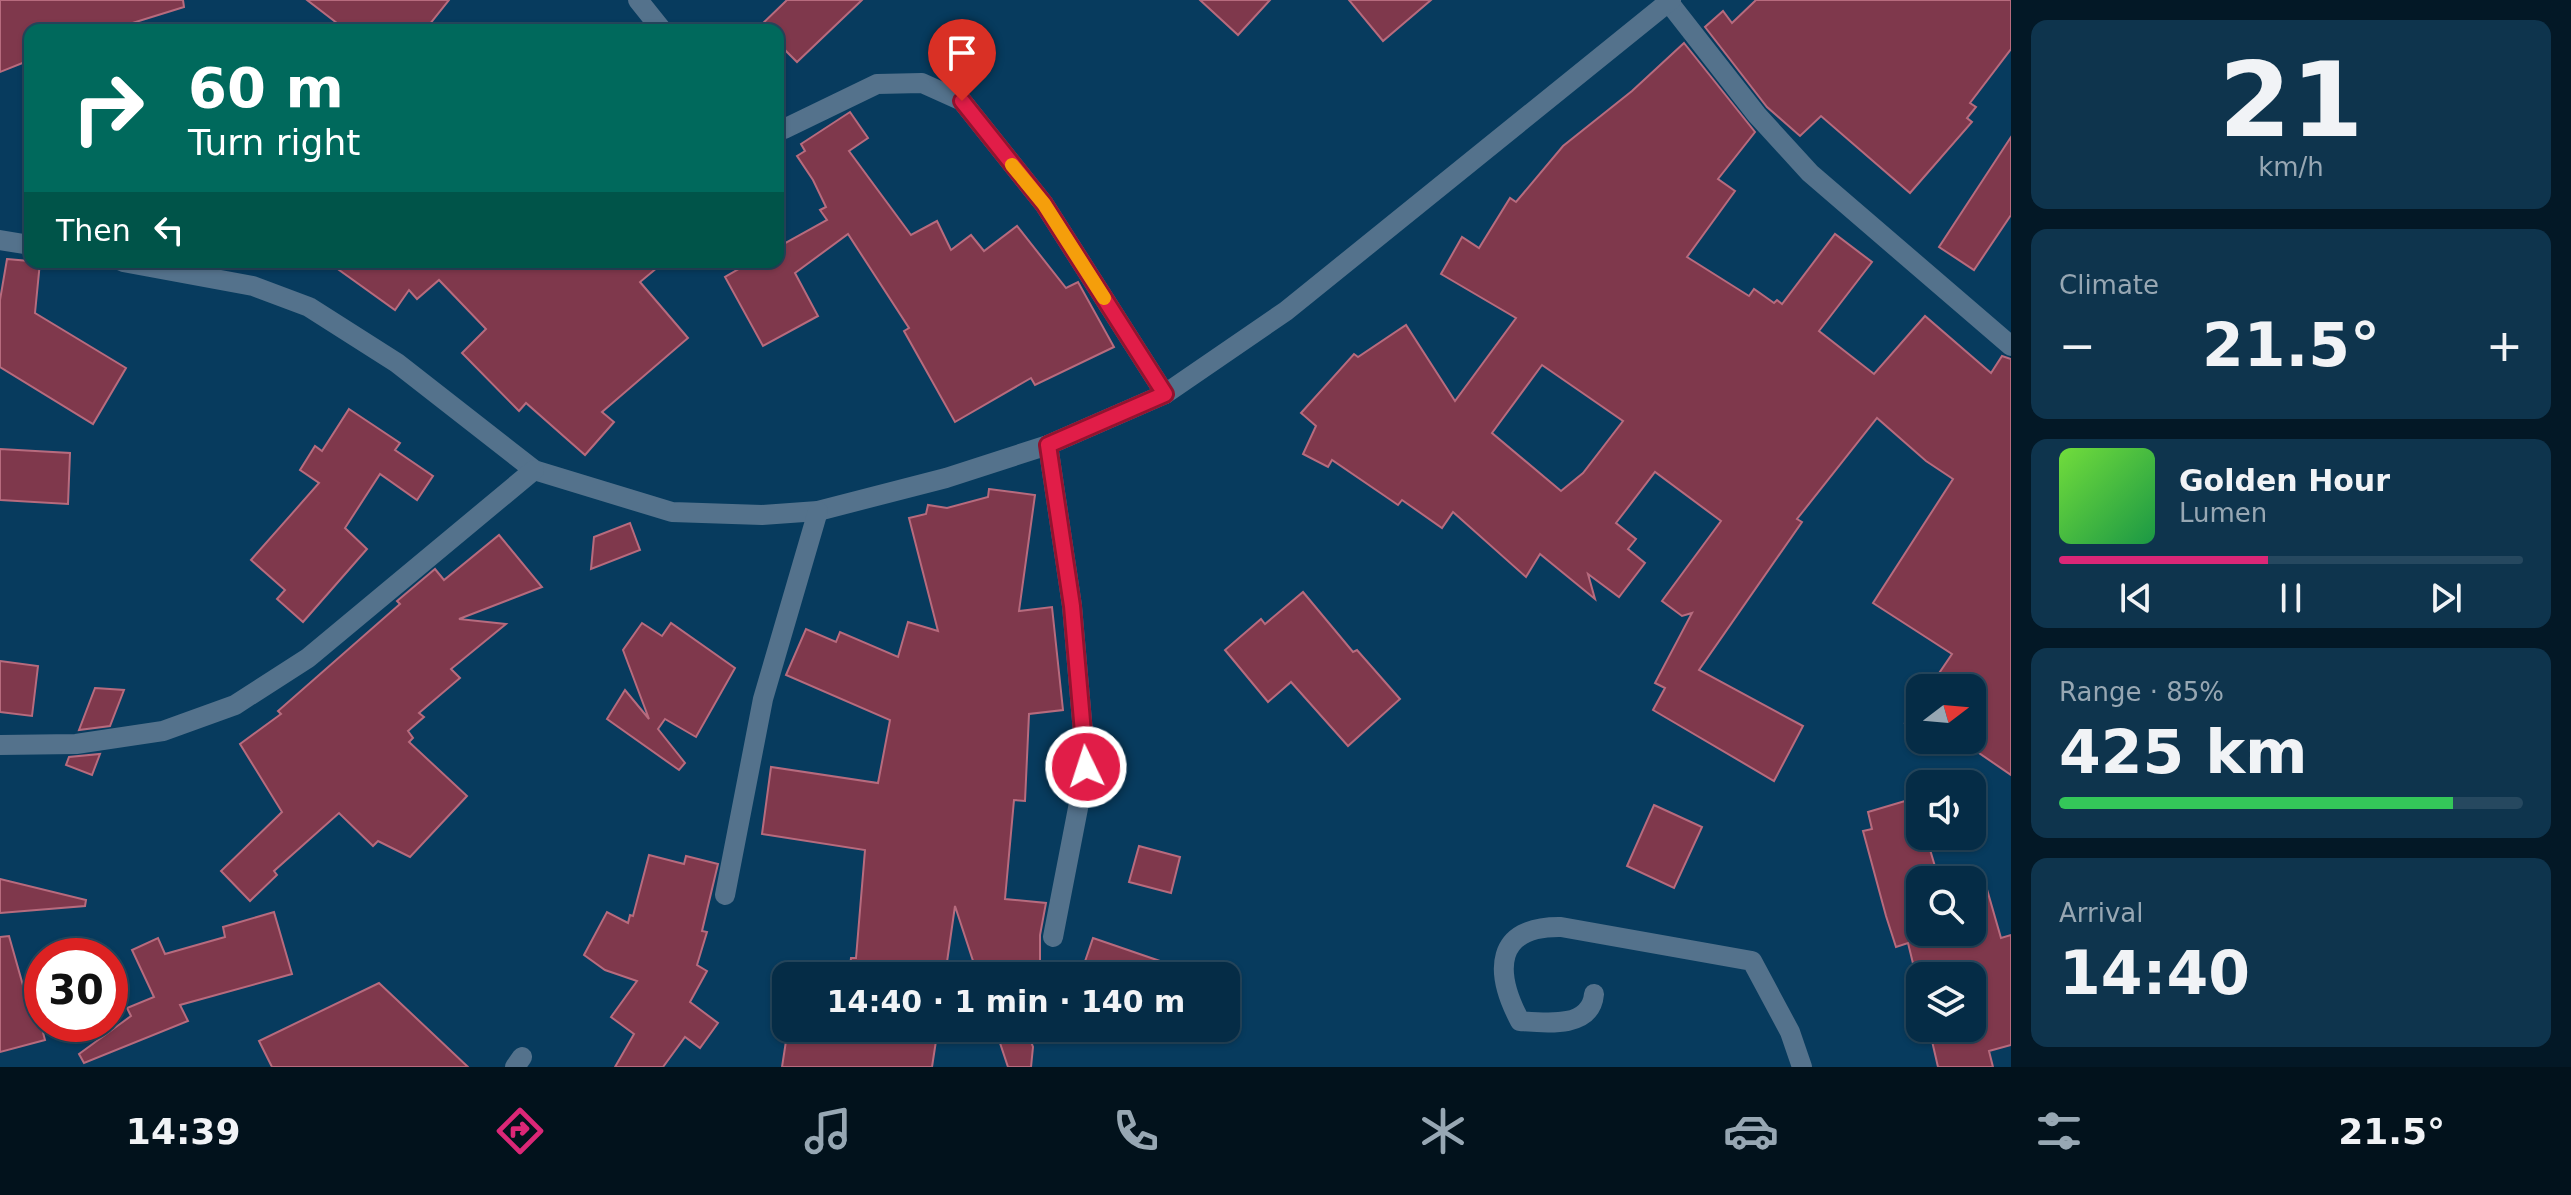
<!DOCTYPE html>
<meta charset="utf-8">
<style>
:root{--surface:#052c46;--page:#0e344d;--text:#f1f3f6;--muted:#97a7b3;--line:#26485f;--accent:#db2777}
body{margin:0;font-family:"DejaVu Sans",sans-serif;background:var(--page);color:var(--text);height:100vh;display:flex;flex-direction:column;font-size:30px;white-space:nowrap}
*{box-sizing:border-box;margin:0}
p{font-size:26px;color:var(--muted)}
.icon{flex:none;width:44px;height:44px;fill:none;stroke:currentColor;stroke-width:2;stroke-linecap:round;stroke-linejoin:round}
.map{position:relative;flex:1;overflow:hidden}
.drawer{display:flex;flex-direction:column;gap:20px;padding:20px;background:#031826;width:560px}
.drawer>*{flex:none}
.hud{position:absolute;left:24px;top:24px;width:760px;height:244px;border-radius:16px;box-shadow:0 2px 6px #0004,0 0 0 2px var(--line);background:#00695c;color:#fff;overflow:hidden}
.needle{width:52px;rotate:74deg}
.buttons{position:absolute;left:1906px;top:674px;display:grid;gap:16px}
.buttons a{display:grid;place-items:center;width:80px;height:80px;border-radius:16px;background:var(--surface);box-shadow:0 2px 6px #0004,0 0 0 2px var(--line);font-size:40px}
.speed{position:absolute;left:24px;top:938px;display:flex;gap:16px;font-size:40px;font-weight:700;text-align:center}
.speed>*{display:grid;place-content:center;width:104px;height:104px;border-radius:50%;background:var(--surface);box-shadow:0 2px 6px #0004,0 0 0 2px var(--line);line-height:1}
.speed .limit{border:12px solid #d22;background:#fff;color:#111}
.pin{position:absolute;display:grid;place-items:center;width:68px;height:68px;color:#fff;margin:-82px -34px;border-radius:50% 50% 50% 0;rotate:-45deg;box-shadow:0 0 8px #0007}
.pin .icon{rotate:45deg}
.me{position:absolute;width:88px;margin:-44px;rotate:356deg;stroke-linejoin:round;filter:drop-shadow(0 0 6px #0008)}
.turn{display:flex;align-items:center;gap:28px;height:168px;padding:0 32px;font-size:36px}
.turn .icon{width:104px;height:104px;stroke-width:2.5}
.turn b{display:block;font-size:56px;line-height:68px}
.then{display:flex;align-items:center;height:76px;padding:0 32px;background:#0003;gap:16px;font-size:30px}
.big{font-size:60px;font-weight:700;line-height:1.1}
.drawer .card{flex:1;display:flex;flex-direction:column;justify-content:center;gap:12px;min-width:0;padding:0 28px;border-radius:16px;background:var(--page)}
.drawer .dial{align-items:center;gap:0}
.dial b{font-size:104px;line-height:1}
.song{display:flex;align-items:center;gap:24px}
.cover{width:96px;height:96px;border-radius:12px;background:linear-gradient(135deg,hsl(100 70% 55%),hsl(140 70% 35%))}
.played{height:8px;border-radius:4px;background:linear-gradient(90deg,var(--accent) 45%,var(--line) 45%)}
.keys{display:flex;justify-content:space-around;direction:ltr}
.heat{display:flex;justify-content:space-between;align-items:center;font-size:44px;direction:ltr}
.charge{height:12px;border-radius:6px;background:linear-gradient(90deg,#34c759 85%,var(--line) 0)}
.trip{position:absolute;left:772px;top:962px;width:468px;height:80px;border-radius:16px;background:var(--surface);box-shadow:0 2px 6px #0004,0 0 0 2px var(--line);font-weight:700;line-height:80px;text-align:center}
.dock{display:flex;height:128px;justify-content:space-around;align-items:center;background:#02121c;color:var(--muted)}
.dock .icon{width:56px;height:56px}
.dock .active{color:var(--accent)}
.dock b{font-size:36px;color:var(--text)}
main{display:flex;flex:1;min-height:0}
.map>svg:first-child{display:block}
.building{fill:#7f384c;stroke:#b76b7e;stroke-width:2;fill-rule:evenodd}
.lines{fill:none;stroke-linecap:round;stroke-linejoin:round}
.minor{stroke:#54728c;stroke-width:20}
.route-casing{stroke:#92132f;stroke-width:20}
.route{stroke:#e11d48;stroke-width:14}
.slow{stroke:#f59e0b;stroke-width:14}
</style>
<main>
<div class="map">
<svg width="2011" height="1067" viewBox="0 0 2011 1067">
<rect width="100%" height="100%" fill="#073b5e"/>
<g class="building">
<polygon points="0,0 183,0 184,7 110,30 30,30 30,60 0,72"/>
<polygon points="307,0 449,0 425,30 346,30"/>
<polygon points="787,0 862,0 797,62 778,43 778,30 766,30 761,25"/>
<polygon points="1200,0 1270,0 1238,35"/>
<polygon points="1349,0 1431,0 1383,41"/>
<polygon points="1756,0 2011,0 2011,49 1970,103 1976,107 1967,118 1972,122 1910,193 1821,116 1800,136 1767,107 1705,27 1723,11 1732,23"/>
<path d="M1684,43L1755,132L1718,179L1735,191L1687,257L1749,296L1754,289L1774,303L1777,300L1782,304L1835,234L1872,262L1819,331L1874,374L1925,316L1991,373L2002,356L2011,359V775L1960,740H1972V688H1929L1952,654L1873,603L1953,479L1926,461L1877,418L1797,519L1802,522L1699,670L1803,726L1774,781L1653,710L1665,688L1655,683L1692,613L1682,616L1662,601L1721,521L1655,472L1616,523L1636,539L1628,549L1645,563L1619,597L1588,574L1595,599L1540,554L1526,577L1453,512L1442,528L1402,500L1398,505L1332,460L1328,467L1303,454L1316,426L1301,413L1354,354L1358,357L1406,325L1455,401L1516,318L1441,274L1462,237L1479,248L1510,198L1516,202L1563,146L1632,91ZM1542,365L1623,421L1583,473L1561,491L1492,433Z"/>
<polygon points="850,112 868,138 849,151 911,235 937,221 951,250 971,235 984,251 1017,226 1066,288 1078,282 1114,347 1035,385 1031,378 955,422 904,331 909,328 848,234 795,273 818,316 763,346 725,277 751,262 778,262 778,247 827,220 820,210 826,207 813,180 797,156 805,151 801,144"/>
<polygon points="2011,137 2011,215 1974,270 1939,247"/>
<polygon points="7,259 40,262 35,313 126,368 93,424 0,367 0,300"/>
<polygon points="328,262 664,262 640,282 688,338 602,412 614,422 585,455 526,403 519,411 462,353 486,329 439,280 417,299 409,290 395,310"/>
<polygon points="349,409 400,443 395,450 433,476 417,500 380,474 345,528 367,549 303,622 277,599 285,590 251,560 319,483 300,470 315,446 322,451"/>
<polygon points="0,449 70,453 68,504 0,500"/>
<polygon points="989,489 1035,495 1019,611 1052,607 1063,710 1029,714 1025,801 1014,800 1005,899 1046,903 1040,935 1040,976 978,976 955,906 945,976 849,976 851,958 856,958 865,850 762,834 771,767 878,783 890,720 786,675 806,629 836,642 840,632 898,657 908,622 938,631 909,518 926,514 928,505 947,508 988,497"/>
<polygon points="630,523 640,550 591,569 594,537"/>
<polygon points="499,535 542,587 459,619 506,624 451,669 460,678 419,713 424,717 408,731 413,738 409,742 467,796 410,857 378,841 373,846 339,813 274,871 277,875 250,901 221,871 282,812 240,744 281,714 278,711 400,604 397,601 435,569 444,580"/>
<polygon points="1303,592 1353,652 1357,650 1400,699 1348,746 1291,682 1268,702 1225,650 1261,619 1265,624"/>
<polygon points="642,623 662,636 671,623 735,668 696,737 665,719 658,729 685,763 679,770 607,719 625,690 649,719 623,650"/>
<polygon points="0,661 38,666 32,716 0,712"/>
<polygon points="95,688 124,690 110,726 79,730"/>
<polygon points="1920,701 1920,733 1905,723"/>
<polygon points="100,754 92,775 66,765 69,757"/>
<polygon points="1915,798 1920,836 1926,836 1939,880 1920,880 1920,932 1972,932 1972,882 1984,879 2001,938 2011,935 2011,1045 1989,1051 1993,1067 1938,1067 1929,1028 1972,1028 1972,976 1920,976 1920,992 1908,943 1896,947 1886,916 1863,831 1872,829 1868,812"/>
<polygon points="1654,805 1702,827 1674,888 1627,866"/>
<polygon points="1139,846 1180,857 1171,893 1129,882"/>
<polygon points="649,855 684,864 686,856 718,864 702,931 707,932 697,965 707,971 690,1002 718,1023 700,1048 685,1037 663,1067 615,1067 634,1034 611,1017 637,981 605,970 584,955 607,912 628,923 630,915 633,916"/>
<polygon points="0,879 86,900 85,906 0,913"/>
<polygon points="274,912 292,974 180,1005 188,1021 84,1063 79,1054 131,1016 127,1008 154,997 132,950 158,938 165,954 225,937 223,927"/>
<polygon points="9,936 26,996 33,994 45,1040 0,1052 0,937"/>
<polygon points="1093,938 1189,971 1188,976 1080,976"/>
<polygon points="379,983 468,1067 272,1067 259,1041"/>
<polygon points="788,1028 938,1028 932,1067 782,1067"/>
<polygon points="995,1028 1026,1028 1033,1047 1031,1067 1008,1067"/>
</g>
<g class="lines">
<g class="minor">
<polyline points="638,0 662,30"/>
<polyline points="1667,0 1757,115 1810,173 2011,346"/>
<polyline points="778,128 784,129 877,84 922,83 962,101 1044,204 1165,394"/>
<polyline points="0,240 30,245"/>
<polyline points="123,262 253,286 309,307 397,363 534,470 672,512 762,515 818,511 946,478 1048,445 1165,394 1286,311 1671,0"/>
<polyline points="1048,445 1072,606 1086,767 1053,937"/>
<polyline points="0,745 76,744 163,731 235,705 308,658 534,470"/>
<polyline points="725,895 763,699 818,511"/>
<path d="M1594,994C1591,1029 1545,1023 1520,1021C1494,972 1494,926 1561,927L1752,961L1790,1032L1802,1067"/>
<polyline points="515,1067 522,1057"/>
</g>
</g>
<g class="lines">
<g class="route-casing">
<polyline id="route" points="962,101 1044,204 1165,394 1048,445 1072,606 1086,767"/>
</g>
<use href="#route" class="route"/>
<polyline class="slow" points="1012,165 1044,204 1104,298"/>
</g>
</svg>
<div class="buttons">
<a><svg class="needle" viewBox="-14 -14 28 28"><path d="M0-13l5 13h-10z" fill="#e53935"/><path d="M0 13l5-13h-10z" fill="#97a7b3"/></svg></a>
<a><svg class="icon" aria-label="sound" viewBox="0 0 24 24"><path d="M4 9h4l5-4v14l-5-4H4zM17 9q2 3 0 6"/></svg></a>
<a><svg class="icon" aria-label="search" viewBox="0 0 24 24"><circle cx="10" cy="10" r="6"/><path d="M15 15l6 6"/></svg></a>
<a><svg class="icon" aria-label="layers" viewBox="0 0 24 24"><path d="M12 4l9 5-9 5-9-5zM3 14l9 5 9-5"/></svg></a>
</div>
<div class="speed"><div class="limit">30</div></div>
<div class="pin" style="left:962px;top:101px;background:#d93025"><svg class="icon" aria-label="arrive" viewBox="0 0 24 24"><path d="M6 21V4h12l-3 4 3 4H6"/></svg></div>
<svg class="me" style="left:1086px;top:767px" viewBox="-20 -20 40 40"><circle r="17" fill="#e11d48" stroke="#fff" stroke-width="3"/><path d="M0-11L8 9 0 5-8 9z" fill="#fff"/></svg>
<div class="trip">14:40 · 1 min · 140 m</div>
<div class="hud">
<div class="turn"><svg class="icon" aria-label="right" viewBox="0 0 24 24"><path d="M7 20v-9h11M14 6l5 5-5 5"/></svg><div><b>60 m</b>Turn right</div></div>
<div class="then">Then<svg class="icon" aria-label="left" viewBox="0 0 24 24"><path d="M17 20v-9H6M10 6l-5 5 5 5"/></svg></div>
</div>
</div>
<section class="drawer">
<div class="card dial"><b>21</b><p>km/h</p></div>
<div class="card"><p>Climate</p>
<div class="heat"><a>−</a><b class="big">21.5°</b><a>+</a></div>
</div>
<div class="card">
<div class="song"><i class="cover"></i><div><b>Golden Hour</b><p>Lumen</p></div></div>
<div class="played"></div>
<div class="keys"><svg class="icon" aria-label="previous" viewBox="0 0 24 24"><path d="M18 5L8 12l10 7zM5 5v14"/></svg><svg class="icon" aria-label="pause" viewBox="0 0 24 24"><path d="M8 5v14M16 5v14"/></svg><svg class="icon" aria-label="next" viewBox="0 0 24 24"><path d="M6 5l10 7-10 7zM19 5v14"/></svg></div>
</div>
<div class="card"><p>Range · 85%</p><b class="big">425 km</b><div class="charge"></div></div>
<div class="card"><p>Arrival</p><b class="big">14:40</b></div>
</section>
</main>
<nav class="dock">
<b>14:39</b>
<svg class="icon active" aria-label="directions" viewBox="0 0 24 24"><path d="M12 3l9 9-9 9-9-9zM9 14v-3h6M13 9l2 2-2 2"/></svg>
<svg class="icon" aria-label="music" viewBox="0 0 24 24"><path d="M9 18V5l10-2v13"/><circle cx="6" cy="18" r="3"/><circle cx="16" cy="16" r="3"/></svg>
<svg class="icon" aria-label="phone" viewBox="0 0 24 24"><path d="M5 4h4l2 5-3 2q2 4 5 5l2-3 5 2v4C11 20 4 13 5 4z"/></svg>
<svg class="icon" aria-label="climate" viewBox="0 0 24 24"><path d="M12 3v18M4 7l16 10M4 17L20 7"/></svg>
<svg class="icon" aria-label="car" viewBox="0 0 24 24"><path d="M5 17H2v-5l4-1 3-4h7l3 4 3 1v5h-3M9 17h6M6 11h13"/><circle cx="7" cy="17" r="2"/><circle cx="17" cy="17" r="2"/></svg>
<svg class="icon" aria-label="filters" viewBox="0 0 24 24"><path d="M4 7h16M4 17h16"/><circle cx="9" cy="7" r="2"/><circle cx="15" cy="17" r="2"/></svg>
<b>21.5°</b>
</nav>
